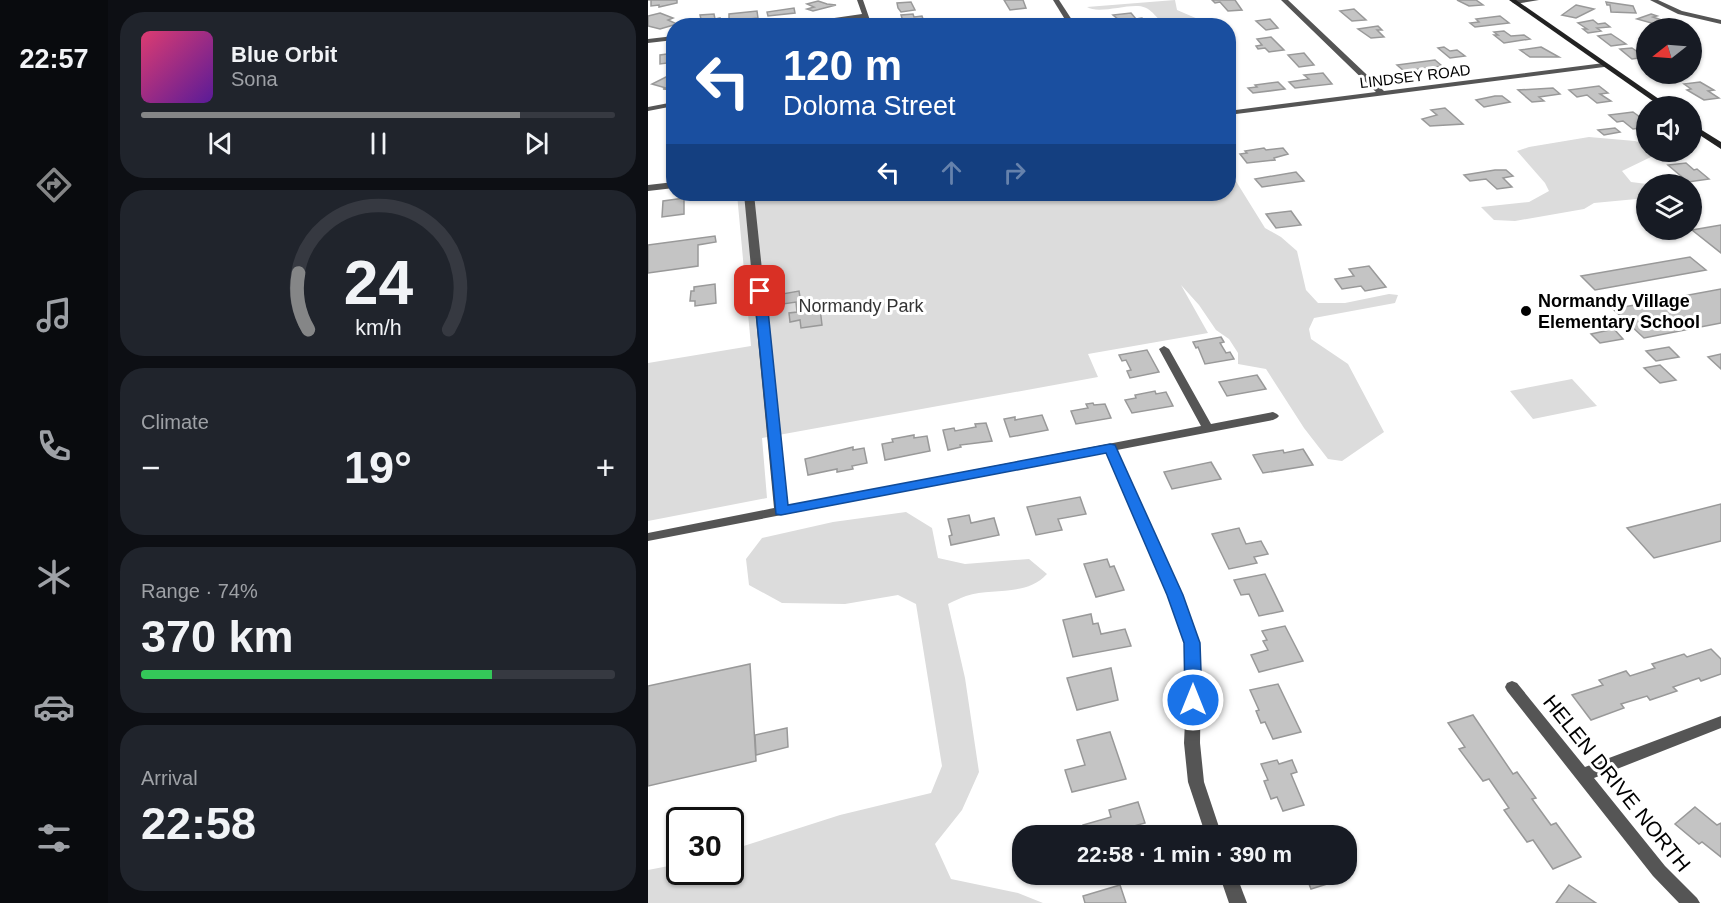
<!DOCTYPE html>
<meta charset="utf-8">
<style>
:root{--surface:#171b24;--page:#20242c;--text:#f1f3f6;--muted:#9ea1a6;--line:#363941;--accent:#858687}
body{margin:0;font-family:Helvetica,sans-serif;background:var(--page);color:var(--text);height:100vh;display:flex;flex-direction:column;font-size:22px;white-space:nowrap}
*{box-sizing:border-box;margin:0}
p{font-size:20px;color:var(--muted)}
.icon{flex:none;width:33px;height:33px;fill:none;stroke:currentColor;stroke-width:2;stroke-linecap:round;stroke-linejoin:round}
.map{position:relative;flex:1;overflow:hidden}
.panel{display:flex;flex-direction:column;gap:12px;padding:12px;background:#0d0f14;width:540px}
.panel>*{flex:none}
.hud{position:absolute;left:18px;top:18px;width:570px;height:183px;border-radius:24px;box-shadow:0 2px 4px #0004;background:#1a4fa0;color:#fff;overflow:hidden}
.needle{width:39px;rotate:253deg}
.fabs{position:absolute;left:988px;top:18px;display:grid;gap:12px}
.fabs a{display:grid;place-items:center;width:66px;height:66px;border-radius:50%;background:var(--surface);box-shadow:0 2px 4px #0004;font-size:30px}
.speed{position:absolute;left:18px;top:807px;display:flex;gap:12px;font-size:30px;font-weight:700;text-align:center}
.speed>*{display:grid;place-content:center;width:78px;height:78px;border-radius:50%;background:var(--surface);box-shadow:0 2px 4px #0004;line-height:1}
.speed .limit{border:3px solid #111;border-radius:9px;background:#fff;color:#111}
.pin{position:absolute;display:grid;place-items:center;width:51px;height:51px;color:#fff;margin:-26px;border-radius:12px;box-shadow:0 3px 9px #0006}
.me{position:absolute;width:66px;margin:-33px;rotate:0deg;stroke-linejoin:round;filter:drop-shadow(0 0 4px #0008)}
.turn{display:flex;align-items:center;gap:21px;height:126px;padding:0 18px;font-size:27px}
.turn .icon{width:78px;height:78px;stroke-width:2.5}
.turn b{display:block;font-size:42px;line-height:51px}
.lanes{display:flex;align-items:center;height:57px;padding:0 18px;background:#0003;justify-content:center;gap:30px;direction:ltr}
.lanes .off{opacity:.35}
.big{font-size:45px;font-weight:800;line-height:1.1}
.panel .tile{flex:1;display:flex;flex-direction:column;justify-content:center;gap:9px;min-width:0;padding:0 21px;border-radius:24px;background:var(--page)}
.panel .dial{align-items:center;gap:0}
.dial svg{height:156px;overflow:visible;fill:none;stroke:var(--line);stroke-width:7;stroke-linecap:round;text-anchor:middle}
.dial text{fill:var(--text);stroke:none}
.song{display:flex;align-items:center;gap:18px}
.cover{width:72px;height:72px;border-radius:9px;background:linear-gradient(135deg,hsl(340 70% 55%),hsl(270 70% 35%))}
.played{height:6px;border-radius:3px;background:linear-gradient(90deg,var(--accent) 80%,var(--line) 80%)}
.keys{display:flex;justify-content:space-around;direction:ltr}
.heat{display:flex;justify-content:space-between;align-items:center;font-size:33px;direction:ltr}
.charge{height:9px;border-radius:4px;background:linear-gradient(90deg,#34c759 74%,var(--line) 0)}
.trip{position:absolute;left:364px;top:825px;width:345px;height:60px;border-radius:24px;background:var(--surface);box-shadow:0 2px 4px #0004;font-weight:800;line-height:60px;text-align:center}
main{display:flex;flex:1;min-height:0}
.tabs{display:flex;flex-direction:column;width:108px;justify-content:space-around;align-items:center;background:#090b0e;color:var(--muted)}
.tabs .icon{width:42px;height:42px}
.tabs .active{color:var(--accent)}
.tabs b{font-size:27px;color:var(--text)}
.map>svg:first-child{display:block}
.green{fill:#dcdcdc}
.building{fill:#c4c4c4;stroke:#999;stroke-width:1.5}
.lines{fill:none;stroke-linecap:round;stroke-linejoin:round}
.street{fill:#555;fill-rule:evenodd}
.secondary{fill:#222;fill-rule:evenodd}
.route{fill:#1a73e8;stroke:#114b97;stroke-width:1.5}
.poi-dot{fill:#000;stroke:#fff;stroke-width:2}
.labels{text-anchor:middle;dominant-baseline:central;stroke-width:6;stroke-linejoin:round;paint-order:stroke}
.far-street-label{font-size:15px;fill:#000;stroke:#fff}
.poi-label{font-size:18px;font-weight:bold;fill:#000;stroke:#fff;text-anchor:start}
.park-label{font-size:18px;fill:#333;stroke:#fff}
.near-street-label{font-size:21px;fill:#000;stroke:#fff}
</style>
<main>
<nav class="tabs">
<b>22:57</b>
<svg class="icon active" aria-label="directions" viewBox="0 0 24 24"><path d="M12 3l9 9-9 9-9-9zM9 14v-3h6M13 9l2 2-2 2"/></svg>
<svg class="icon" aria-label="music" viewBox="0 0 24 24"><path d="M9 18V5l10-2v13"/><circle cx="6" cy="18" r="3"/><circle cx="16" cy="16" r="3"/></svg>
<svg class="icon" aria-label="phone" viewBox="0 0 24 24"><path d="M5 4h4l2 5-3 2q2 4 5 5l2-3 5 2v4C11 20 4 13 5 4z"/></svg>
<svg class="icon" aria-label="climate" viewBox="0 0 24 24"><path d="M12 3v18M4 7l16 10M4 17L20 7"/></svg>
<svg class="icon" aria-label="car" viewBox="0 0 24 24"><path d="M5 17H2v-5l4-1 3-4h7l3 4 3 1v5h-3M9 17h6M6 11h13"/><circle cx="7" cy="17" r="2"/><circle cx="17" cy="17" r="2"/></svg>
<svg class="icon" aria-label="filters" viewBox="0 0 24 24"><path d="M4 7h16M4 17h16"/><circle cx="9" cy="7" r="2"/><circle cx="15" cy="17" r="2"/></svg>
</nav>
<section class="panel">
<div class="tile">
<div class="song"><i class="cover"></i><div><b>Blue Orbit</b><p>Sona</p></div></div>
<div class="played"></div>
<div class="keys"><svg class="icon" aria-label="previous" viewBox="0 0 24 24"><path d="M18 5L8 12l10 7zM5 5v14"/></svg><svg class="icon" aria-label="pause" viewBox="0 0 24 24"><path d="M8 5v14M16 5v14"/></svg><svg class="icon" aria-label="next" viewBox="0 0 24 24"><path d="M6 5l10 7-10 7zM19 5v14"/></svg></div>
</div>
<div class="tile dial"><svg viewBox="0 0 100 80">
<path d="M14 69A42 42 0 1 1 86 69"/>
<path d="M14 69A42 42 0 0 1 9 40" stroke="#858687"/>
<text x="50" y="56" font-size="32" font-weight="700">24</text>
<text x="50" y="72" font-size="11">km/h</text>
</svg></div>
<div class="tile"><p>Climate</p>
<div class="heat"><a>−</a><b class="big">19°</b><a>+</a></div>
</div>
<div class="tile"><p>Range · 74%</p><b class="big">370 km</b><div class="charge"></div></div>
<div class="tile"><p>Arrival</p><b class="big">22:58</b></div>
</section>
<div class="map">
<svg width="1073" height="903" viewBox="0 0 1073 903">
<rect width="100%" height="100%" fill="#fff"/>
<g class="green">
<path d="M527,0L529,10L557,22L555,25C545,26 531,28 521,25C507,21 506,7 490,6C475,5 450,14 439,7Z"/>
<polygon points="941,137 987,141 999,145 999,152 1003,152 1005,156 974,171 983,182 999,184 999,198 946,203 936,209 867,221 846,220 833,207 881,202 901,191 897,183 869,151 881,147"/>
<polygon points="581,170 617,228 633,237 649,251 658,290 670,303 697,303 741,294 750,295 747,303 666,318 661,329 663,339 700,364 736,432 694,461 680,459 656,428 618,369 590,364 590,353 581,339 568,330 551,305 533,285 560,333 440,354 450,377 114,438 119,498 0,521 0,363 103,346 89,194 580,194"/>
<polygon points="924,379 949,406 885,419 862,391"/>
<path d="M258,512L284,528L290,558L317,564L381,559L399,574C378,597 345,587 318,596C312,598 306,601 300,604L317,678L331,772L314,810L287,844L303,879L370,893L395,903H0V870L31,864L32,872H82L83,850L192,815L283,793L294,766L268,604L250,595L197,604L134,603L101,585L98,559L114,538L185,522Z"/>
</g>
<g class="building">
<polygon points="0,0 29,0 29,3 11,7 11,5 3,6 3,0"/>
<polygon points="356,0 375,0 378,8 362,10"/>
<polygon points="564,0 587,0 594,10 580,11 572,2 567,3"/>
<polygon points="809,0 828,0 835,5 821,6"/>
<polygon points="170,1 179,4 188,5 165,11 159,9 166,7 159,4"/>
<polygon points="263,2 267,10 253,12 250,8 249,3"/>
<polygon points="958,2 985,6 988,13 963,12 962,5 959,5"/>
<polygon points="928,5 946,9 928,18 914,15"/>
<polygon points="146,8 147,13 120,16 119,12"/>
<polygon points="706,9 718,20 704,21 692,11"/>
<polygon points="109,11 110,18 84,21 81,18 81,14"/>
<polygon points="12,13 25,18 20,20 29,24 12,29 0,26 0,16"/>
<polygon points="483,13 488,19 494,18 497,22 476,24 465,15"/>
<polygon points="66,14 67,19 72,18 72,21 44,24 44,20 53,19 52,15"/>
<polygon points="265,14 266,17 274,16 275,19 272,19 274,24 259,26 258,21 255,21 253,15"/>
<polygon points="1003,14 1009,16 1005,17 1022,23 1014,26 989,19"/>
<polygon points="852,16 861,23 827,27 822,23 831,22 828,19"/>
<polygon points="622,19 630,28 618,30 608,21"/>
<polygon points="945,20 950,24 957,23 962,27 949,28 953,31 940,33 935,29 939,29 930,23"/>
<polygon points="730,26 734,30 729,30 736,37 723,38 710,29"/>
<polygon points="856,31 863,36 876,35 882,39 856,43 846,35 850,35 846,32"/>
<polygon points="963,34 978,44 963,46 950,36"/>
<polygon points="623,37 636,50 621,52 617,48 610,49 608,46 614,45 609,39"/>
<polygon points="796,47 802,51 809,50 817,56 802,58 790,48"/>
<polygon points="893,47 911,57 882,57 872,50"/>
<polygon points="984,48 993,54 997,53 999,57 984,59 972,49"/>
<polygon points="26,53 26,62 12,64 12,55"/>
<polygon points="656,53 666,65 651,67 640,55"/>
<polygon points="787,60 794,66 756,71 749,65"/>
<polygon points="675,73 684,84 647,88 641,82 661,79 656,75"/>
<polygon points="24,74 26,90 15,89 18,88 4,84"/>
<polygon points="630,82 637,89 605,93 600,88 609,87 607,85"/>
<polygon points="1052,82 1066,90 1060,91 1071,98 1056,100 1039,90 1043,89 1036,84"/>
<polygon points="951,86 960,93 952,94 963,101 949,103 939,95 929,97 921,90"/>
<polygon points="905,88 912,94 891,97 896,101 884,102 870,90"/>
<polygon points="847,96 854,96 862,102 836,107 828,100"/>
<polygon points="797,108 815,124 782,126 774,119 789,115 783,110"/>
<polygon points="985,112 996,120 993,120 999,127 985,129 975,121 969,122 961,115"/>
<polygon points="967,128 972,132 956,135 950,130"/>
<polygon points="616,148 618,150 635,148 640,154 626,158 627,160 599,163 592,154 599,153 597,151"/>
<polygon points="1038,163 1046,170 1049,169 1061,179 1040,182 1020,165"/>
<polygon points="847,170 858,170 865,176 855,178 864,187 849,189 838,179 822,181 816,175"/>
<polygon points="648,172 656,181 614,187 607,179"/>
<polygon points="36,198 36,214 14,217 15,201"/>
<polygon points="643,211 653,225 628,228 618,214"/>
<polygon points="1073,225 1073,253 1044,230"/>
<polygon points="67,236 68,242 50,245 50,266 0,273 0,245"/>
<polygon points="1042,257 1058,270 947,290 933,276"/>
<polygon points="721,266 738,287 717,291 713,286 694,289 687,279 706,276 701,269"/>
<polygon points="67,284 68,303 47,306 47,301 42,301 43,291 46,291 46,287"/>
<polygon points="1073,289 1073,323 996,338 965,309"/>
<polygon points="151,291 153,303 171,300 174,325 153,328 152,320 142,322 141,313 149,312 148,302 135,304 134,294"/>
<polygon points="966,329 975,339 952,343 943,334"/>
<polygon points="573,337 576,342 572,343 578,353 582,352 586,359 557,364 550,347 548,348 545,342"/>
<polygon points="1021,347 1031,357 1008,361 998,351"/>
<polygon points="499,350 511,372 482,378 479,371 483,370 478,360 474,361 471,355"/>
<polygon points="1073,354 1073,369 1060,357"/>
<polygon points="1012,365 1028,380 1012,383 996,368"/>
<polygon points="609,375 618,389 579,396 571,382"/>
<polygon points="507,391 508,394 518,392 525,406 484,413 477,400 488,398 487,395"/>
<polygon points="445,403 446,405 457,404 463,418 428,424 423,411 440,408 438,404"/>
<polygon points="394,415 400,430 362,437 356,419 367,417 367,420"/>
<polygon points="338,423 344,441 312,445 313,447 300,450 295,430 306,428 307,431 328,427 327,424"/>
<polygon points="266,435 266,438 279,436 282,451 237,460 234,444 245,442 244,439"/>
<polygon points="205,447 205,450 216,448 219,463 204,466 205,469 189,472 189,469 160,475 157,459"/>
<polygon points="655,449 665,465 615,473 605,455 635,450 636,453"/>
<polygon points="563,462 573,479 524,489 516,472"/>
<polygon points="432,497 438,514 410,519 414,530 388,535 379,507"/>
<polygon points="1073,504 1073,541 1006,558 979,528"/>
<polygon points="321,515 323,523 346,518 351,535 303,545 301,536 304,535 300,519"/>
<polygon points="591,528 598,544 613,541 620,554 606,557 609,563 581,569 564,534"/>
<polygon points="459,559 462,567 466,566 476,590 448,597 436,564"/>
<polygon points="617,574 635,611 611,616 601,594 593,595 586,580"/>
<polygon points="443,614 445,624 450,623 453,634 477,629 483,646 425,657 415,620"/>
<polygon points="637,626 655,661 611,672 603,655 620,650 615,641 619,640 614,631"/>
<polygon points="1063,649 1073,659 1073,674 1053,681 1051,678 1025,687 1029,691 1002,700 999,696 973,704 976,708 943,720 924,695 955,685 951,680 978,671 982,676 1007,668 1004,664 1036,654 1039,657"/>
<polygon points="102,664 108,761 0,786 0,686"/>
<polygon points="463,668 470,700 429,710 419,678"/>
<polygon points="630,684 653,732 625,739 617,722 613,723 608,711 611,710 602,690"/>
<polygon points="825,715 865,774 869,772 888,798 884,799 903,825 908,823 933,857 905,869 885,840 879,842 856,810 861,808 841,779 835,781 811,749 817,747 800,723"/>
<polygon points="139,728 140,747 108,755 107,735"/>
<polygon points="462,732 478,779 424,792 417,770 437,765 429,740"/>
<polygon points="629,760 631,764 644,760 649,772 643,774 656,805 635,811 629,797 623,799 616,781 620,780 613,764"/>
<polygon points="490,802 497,823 475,829 477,836 438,836 435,825 463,817 461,810"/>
<polygon points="1047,807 1069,825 1073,823 1073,857 1054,842 1051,844 1027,824"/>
<polygon points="657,874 693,874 695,879 663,889"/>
<polygon points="472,885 478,903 437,903 435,896"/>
<polygon points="921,885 948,903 908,903"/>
</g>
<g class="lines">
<g class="street">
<polygon points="209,0 215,0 224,26 217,26 215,18 156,26 131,26 214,14"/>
<polygon points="405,0 411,0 428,26 421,26"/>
<polygon points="633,0 640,0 736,91 956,63 960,65 956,67 580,115 580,111 728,92"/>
<polygon points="891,0 867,4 864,2 867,0"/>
<polygon points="1002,0 1010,0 1034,11 1073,20 1073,24 1030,14"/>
<polygon points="26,36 26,40 0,43 0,39"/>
<polygon points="26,102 26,106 0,111 0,107"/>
<polygon points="26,182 26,188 0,191 0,185"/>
<polygon points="96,194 106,194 139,506 553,426 511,349 516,346 521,349 563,424 625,412 629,414 631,416 629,418 625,420 469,450 534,595 551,643 553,678 552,743 556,782 574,836 558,836 540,782 536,743 539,678 537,643 520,595 458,452 0,541 0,533 126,508"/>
<polygon points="864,681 869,683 937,767 1073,716 1073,728 946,778 1017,866 1049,898 1052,903 1031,903 1005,876 859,691 857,687 859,683"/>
<polygon points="571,874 588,874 599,903 581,903"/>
</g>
<g class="secondary">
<polygon points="861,0 868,0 1021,106 1012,106"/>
<polygon points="1044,124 1073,142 1073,149 1044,130"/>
</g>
</g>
<polygon class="route" points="112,287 118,291 140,505 462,444 467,445 535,595 552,643 554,700 551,704 545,706 539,704 537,700 536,643 519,595 458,453 133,515 128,514 106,291"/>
<circle class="poi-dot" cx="878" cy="311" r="6"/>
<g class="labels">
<g class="far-street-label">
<text transform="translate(767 76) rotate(-7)">LINDSEY ROAD</text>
</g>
<g class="poi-label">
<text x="890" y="301">Normandy Village<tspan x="890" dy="21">Elementary School</tspan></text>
</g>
<g class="park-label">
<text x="213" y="306">Normandy Park</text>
</g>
<g class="near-street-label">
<text transform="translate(969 783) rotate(51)">HELEN DRIVE NORTH</text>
</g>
</g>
</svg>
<div class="fabs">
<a><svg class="needle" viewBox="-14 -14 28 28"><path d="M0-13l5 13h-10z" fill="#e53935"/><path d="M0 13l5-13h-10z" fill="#9ea1a6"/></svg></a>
<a><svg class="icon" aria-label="sound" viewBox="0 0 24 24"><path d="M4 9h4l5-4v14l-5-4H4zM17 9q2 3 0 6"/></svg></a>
<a><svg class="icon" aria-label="layers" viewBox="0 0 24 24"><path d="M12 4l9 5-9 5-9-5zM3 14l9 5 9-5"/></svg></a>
</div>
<div class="speed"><div class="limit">30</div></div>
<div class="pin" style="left:112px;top:291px;background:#d93025"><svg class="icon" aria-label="arrive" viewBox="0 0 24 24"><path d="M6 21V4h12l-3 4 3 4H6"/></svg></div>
<svg class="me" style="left:545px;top:700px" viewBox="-20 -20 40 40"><circle r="17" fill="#1a73e8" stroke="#fff" stroke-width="3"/><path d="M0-11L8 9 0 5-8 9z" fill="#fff"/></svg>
<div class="trip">22:58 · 1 min · 390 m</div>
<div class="hud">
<div class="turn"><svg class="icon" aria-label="left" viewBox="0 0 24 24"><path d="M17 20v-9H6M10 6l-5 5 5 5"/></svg><div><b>120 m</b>Doloma Street</div></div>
<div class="lanes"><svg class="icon" aria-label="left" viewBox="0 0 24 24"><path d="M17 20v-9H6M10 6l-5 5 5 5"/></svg><svg class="icon off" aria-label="ahead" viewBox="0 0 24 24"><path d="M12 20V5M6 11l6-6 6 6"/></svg><svg class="icon off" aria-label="right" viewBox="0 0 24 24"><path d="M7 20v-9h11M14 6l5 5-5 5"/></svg></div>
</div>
</div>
</main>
